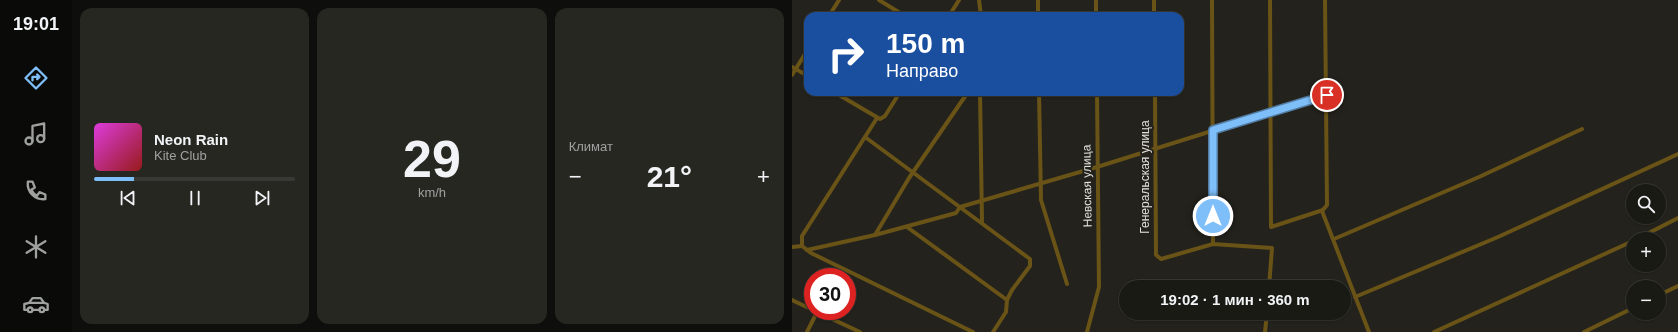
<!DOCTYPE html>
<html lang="ru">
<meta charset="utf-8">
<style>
:root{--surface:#1a1a15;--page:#272722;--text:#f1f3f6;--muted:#9fa1a0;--line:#383834;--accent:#7ebef9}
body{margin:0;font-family:Helvetica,sans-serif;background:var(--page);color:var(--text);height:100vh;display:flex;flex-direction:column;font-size:15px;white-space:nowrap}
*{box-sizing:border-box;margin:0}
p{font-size:13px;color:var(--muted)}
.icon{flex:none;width:22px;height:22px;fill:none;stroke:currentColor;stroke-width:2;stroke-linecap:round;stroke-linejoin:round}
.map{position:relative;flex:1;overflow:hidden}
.drawer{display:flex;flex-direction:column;gap:8px;padding:8px;background:#0e0e0c;width:720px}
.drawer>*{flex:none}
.top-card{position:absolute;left:12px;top:12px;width:380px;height:84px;border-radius:12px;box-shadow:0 1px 3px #0004,0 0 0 1px var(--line);background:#1a4fa0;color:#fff;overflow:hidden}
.controls{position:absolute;left:834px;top:184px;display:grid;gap:8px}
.controls a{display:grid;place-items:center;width:40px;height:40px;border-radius:50%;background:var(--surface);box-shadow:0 1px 3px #0004,0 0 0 1px var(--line);font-size:20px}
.speed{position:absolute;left:12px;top:268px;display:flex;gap:8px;font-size:20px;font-weight:700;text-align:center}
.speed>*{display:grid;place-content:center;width:52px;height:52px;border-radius:50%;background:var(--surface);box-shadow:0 1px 3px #0004,0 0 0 1px var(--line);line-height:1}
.speed .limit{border:6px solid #d22;background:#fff;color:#111}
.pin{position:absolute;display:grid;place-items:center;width:34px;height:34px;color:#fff;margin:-17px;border:2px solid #fff;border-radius:50%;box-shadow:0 1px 4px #0007}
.me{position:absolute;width:44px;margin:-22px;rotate:0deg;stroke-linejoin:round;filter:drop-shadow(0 0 3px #0008)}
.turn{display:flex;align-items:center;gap:14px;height:84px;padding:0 16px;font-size:18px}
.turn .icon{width:52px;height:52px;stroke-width:2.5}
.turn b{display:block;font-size:28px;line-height:34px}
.big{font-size:30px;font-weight:800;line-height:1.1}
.drawer .card{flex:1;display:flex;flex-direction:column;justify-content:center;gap:6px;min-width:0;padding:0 14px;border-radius:12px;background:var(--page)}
.drawer .dial{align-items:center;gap:0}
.dial b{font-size:52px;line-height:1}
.song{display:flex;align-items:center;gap:12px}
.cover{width:48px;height:48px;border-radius:6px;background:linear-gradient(135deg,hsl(300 70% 55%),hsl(0 70% 35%))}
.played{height:4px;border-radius:2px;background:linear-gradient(90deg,var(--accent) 20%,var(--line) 20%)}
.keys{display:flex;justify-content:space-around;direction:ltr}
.heat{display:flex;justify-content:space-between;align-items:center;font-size:22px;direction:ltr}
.drawer .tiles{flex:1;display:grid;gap:8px;grid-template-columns:repeat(3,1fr)}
.trip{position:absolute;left:327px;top:280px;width:232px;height:40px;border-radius:20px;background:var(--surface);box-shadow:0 1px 3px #0004,0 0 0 1px var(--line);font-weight:800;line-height:40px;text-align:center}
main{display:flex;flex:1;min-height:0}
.dock{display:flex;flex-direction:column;width:72px;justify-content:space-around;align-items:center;background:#0a0a08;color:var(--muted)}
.dock .icon{width:28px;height:28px}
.dock .active{color:var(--accent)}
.dock b{font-size:18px;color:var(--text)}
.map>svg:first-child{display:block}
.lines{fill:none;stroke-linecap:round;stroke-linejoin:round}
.minor{stroke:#695316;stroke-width:4}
.route-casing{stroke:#527ca2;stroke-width:10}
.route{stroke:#7ebef9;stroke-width:7}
.labels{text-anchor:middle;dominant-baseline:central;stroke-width:4;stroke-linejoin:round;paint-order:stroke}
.street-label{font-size:12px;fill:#e2e1dd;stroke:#23221c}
</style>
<main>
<nav class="dock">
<b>19:01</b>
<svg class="icon active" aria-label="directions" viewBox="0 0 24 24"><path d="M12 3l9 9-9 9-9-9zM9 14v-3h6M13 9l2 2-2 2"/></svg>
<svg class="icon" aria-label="music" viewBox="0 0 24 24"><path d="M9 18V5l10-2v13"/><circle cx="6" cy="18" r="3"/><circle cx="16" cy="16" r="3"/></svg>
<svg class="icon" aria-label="phone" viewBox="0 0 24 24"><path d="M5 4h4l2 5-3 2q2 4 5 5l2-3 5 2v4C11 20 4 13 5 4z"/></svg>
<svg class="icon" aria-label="climate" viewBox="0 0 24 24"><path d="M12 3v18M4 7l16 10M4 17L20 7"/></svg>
<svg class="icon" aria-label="car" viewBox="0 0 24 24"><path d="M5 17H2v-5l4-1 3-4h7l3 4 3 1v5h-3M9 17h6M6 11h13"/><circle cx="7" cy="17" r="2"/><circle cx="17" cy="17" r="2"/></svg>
</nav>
<section class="drawer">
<div class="tiles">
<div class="card">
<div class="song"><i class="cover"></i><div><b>Neon Rain</b><p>Kite Club</p></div></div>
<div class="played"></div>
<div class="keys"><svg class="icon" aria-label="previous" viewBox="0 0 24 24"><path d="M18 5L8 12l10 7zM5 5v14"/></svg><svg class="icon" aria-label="pause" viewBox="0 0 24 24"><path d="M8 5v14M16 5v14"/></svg><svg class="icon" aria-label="next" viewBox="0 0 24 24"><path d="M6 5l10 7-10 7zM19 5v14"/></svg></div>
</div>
<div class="card dial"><b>29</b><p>km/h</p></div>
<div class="card"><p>Климат</p>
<div class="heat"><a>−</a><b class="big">21°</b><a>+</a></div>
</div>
</div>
</section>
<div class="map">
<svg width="886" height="332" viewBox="0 0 886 332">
<rect width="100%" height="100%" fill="#23221c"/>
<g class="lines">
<g class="minor">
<polyline points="87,0 113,16"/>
<polyline points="187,0 189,16"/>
<polyline points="246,0 246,16"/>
<polyline points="304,0 304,16"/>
<polyline points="362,0 362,16"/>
<polyline points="420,0 421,244"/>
<polyline points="478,0 479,227 531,210"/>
<polyline points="533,0 535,205 530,211 577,332"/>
<polyline points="37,16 47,0"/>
<polyline points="157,16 167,0"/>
<polyline points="0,67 16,76"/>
<polyline points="0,75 16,49"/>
<polyline points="42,92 88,119 93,116 108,92"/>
<polyline points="188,92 190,222"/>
<polyline points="247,92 249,200 275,284"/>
<polyline points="363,92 364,255 369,259 421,244 480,248 477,287"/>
<polyline points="85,118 10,236 10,246 19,253 181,332"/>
<polyline points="73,137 238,259 238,266 220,290 215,300 214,312 201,332"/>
<polyline points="115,227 215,300"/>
<polyline points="83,235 117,178 176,92"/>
<polyline points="542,239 687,177 790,129"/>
<polyline points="845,239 886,218"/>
<polyline points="0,247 10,246"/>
<polyline points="15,250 83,235 164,213 168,207 305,167 535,95"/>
<polyline points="867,295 886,286"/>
<polyline points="563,297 706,237 886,154"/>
<polyline points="0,300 21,310"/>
<polyline points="23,311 68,332"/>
<polyline points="15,332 25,312"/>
<polyline points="295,332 307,287 305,92"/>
<polyline points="473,332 475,313"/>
<polyline points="642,332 841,241"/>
<polyline points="792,332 841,308"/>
</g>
</g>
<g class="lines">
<g class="route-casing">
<polyline id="route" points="421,216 421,130 535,95"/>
</g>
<use href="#route" class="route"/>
</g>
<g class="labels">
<g class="street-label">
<text transform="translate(353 177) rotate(-90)">Генеральская улица</text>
<text transform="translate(295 186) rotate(-91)">Невская улица</text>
</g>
</g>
</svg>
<div class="controls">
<a><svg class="icon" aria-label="search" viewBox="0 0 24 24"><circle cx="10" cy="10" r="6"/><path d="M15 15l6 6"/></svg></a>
<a>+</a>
<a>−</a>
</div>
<div class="speed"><div class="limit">30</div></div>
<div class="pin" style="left:535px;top:95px;background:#d93025"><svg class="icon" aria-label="arrive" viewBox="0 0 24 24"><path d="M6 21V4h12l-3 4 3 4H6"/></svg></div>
<svg class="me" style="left:421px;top:216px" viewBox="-20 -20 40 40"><circle r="17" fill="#7ebef9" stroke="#fff" stroke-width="3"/><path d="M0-11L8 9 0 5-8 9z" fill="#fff"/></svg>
<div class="trip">19:02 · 1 мин · 360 m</div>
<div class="top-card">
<div class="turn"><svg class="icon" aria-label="right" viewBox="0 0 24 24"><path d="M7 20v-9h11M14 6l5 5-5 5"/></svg><div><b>150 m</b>Направо</div></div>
</div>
</div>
</main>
